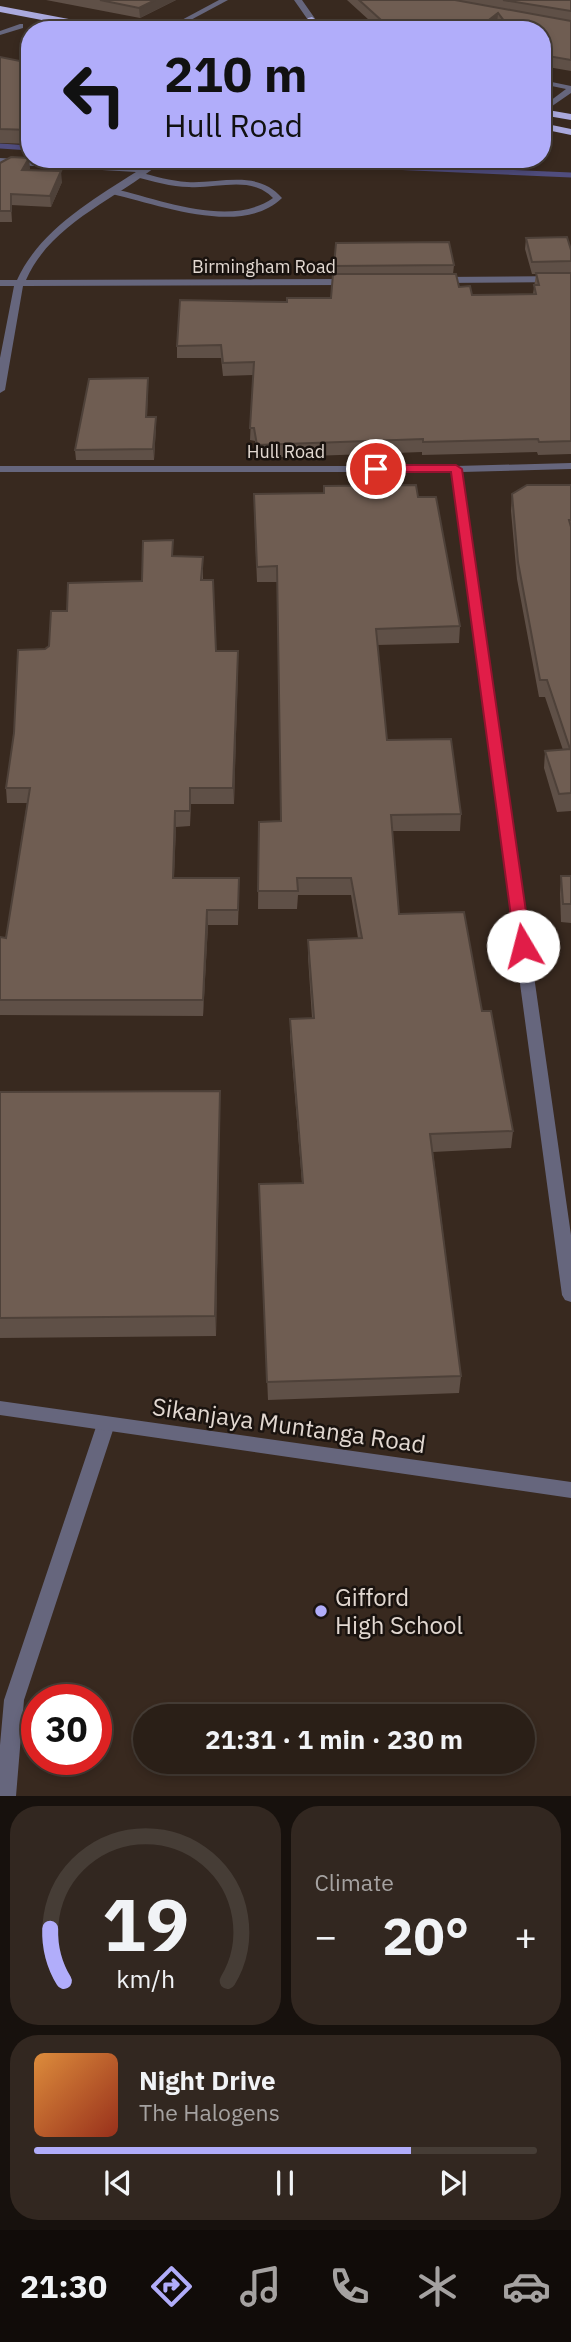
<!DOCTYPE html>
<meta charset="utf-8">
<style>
:root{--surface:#2a1f17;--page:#322720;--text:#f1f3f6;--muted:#a5a2a1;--line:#463d36;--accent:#b1adfa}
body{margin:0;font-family:"IBM Plex Sans",sans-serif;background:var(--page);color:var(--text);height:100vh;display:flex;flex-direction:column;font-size:26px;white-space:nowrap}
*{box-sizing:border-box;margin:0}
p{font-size:23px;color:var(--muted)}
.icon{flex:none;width:38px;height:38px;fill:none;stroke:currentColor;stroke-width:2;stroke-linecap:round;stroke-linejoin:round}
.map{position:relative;height:1796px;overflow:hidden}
.panel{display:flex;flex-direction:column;gap:10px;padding:10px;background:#17110d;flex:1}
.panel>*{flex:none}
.banner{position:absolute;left:21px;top:21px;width:530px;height:147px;border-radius:28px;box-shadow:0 4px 10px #0003,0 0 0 2px var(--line);background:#b1adfa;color:#111;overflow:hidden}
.speed{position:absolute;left:21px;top:1684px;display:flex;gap:14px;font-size:35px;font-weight:700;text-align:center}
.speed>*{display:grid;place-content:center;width:91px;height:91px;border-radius:50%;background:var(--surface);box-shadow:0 4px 10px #0003,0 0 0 2px var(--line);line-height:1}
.speed .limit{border:10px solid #d22;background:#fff;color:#111}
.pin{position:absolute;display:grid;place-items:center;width:60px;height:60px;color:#fff;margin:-30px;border:4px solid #fff;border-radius:50%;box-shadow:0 2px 7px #0007}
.me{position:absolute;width:77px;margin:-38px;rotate:352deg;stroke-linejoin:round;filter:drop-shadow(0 0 5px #0008)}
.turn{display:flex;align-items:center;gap:24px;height:147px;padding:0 28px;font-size:32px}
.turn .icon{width:91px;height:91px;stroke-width:2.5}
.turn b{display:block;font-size:49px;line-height:60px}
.big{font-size:52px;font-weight:700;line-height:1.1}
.panel .widget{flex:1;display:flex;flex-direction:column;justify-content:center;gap:10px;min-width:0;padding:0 24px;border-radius:28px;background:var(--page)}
.panel .dial{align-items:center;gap:0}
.dial svg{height:182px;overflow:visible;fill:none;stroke:var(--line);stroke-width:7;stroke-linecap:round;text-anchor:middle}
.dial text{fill:var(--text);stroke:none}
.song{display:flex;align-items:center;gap:21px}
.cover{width:84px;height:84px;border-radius:10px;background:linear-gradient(135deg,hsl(30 70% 55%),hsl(10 70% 35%))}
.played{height:7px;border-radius:4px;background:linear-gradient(90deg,var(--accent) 75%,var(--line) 75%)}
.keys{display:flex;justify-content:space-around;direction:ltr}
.heat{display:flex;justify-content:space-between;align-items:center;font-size:38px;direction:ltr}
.panel .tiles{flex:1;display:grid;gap:10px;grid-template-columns:1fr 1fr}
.widget:last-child{grid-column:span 2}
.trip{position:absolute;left:133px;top:1704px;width:402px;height:70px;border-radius:35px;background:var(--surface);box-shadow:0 4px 10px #0003,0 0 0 2px var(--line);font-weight:700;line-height:70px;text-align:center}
.menu{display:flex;height:112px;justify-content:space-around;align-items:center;background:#110c09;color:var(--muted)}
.menu .icon{width:49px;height:49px}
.menu .active{color:var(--accent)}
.menu b{font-size:32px;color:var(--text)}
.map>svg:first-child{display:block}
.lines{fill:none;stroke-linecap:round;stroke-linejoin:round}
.stream{stroke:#504d7e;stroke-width:5}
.service{fill:#66667d;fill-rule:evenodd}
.minor{fill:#66667d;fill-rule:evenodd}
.tertiary{fill:#66667d;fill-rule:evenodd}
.trunk{fill:#aaa9dd;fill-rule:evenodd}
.wall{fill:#5f5047}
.shaded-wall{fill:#4e4139}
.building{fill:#6f5d52;stroke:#4e4139;stroke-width:2}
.route{fill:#e11d48;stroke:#92132f;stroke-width:2}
.poi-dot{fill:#b1adfa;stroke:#1a130f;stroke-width:2.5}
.labels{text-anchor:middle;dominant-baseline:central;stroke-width:5;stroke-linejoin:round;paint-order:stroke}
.far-street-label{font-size:18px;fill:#e2d8d1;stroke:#1a130f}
.near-street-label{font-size:24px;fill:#e2d8d1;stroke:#1a130f}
.near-poi-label{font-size:24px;fill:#e2d8d1;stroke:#1a130f;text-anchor:start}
</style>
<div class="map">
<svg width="571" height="1796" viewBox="0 0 571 1796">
<rect width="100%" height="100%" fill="#38291f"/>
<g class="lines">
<g class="stream">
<polyline points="0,146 30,148"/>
<polyline points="229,160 571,175"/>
</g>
<g class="service">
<polygon points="219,0 228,0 172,30 163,30"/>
<polygon points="20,24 23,24 23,28 0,35 0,31"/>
<polygon points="542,80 571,86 571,93 542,113 542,107 566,89 542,84"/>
<path d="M138,172C154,176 171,181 187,182C220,184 258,169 282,198C242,237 160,205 112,194V190L115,189C161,200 231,228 273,198C252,175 216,189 189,187C171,187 153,181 135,177L134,175Z"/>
</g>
<g class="minor">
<polygon points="294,0 302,0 316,20 319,30 311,30 308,20"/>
<path d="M0,158L143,167L155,159H165C119,199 52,221 26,280L349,279L354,282L349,285L23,286L5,390L0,393V358L14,286H0V280H17C39,231 92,200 136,172L0,164Z"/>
<polygon points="571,276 571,282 439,283 434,280 439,277"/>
<polygon points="571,463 571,469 462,472 571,1235 571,1302 565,1300 562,1295 451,472 0,472 0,466 456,466"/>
<polygon points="106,1417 112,1419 115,1424 24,1700 16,1796 0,1796 0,1745 4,1700 97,1424 100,1419"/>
</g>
<polygon class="tertiary" points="0,1401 571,1482 571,1498 0,1415"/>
<g class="trunk">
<polygon points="0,6 111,27 116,30 94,30 0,12"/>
<polygon points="312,17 329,30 318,30 314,27 312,30 302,30 308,18"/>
<polygon points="542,109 571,114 571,120 542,115"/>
<polygon points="542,123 571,129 571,135 542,129"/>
</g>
</g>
<g class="wall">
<polygon points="46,0 176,0 140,18"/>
<polygon points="347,0 571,0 571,71 542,66 542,30 502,30 497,24 489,30 380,30"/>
<polygon points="0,57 30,63 30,144 0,143"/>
<polygon points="0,163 30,168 29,170 62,182 51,207 11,205 12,222 0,222"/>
<polygon points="526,238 571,250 571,454 538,455 537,452 422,455 422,452 257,458 255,441 250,440 253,375 223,376 221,358 177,358 177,346 287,302 331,298 334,266 454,265 453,274 459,287 472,295 533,294 536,274 532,274 525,249"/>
<polygon points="148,389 147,417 156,427 154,460 76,460 75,450"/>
<polygon points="571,485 571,811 557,812 544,768 545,751 563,750 545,697 539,697 517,579 511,511 512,494"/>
<polygon points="418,497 460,626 459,643 377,645 387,740 461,814 460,831 392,831 399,914 482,1011 513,1131 511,1148 433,1152 461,1376 459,1393 268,1400 259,1184 302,1183 290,1036 290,1019 312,1018 308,957 308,940 358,938 351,895 298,895 297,909 258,909 259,822 281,821 277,582 257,582 254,509"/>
<polygon points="173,556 203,557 203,580 216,651 238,651 238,665 234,804 191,804 190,826 176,827 174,878 239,894 238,925 208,925 203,1016 0,1015 0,937 6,938 27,803 7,803 6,788 45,649 49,646 67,611 142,581"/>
<polygon points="561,876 571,876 571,923 561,922 560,894"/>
<polygon points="220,1091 216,1336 0,1338 0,1092"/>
</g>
<g class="shaded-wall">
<polygon points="155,0 176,0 140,18 139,8"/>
<polygon points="498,13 497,24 489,30 476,30"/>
<polygon points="29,158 30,168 23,181 22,170"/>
<polygon points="61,171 62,182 51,207 50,196"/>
<polygon points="156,417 156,427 154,460 153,449"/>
<polygon points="238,651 238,665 234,804 233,788"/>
<polygon points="175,811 176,827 173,893 173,878"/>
<polygon points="207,910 208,925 203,1016 203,1000"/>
<polygon points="220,1091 220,1110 216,1336 215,1316"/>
</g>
<g class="building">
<polygon points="100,0 155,0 139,8"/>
<polygon points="359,0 455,0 571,21 571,60 542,55 542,30 511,30 498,13 476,30 396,30 391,29"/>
<polygon points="503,0 571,0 571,11"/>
<polygon points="0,57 30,63 30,130 0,129"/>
<polygon points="11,157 29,158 22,170 61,171 50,196 11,194 11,211 0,211 0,163"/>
<polygon points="567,237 571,250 571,261 532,262 526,238"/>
<polygon points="449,242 454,265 334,266 336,243"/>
<polygon points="536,273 571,273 571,441 539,442 538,439 423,442 423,439 257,445 254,428 250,428 254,362 223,363 221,345 177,346 180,300 287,302 287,298 331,298 333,274 456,274 459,287 470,286 472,295 536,294 534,285 539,285"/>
<polygon points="148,378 146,417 156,417 153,449 75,450 89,379"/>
<polygon points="416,485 418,497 436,497 460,626 376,629 387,740 451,739 461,814 391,815 399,914 464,912 482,1011 491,1011 513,1131 430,1134 461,1376 267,1382 259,1184 303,1183 290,1019 314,1018 308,940 362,938 351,878 297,878 298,891 258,891 259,822 281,821 277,566 257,567 254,494 324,493 324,486"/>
<polygon points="527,485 571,485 571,520 569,520 571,527 571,793 559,794 545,751 570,749 547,680 540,680 518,562 512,494"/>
<polygon points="173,540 172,556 203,557 201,580 213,580 216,651 238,651 233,788 190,788 190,811 175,811 173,878 239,878 238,910 207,910 203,1000 0,1000 0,937 6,938 30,788 6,788 14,733 18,650 45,649 49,646 51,611 67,611 68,583 142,581 143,541"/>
<polygon points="561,876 571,876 571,904 563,904"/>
<polygon points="220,1091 215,1316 0,1318 0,1092"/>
</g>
<polygon class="route" points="456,465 462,469 531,946 523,952 515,946 451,472 376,472 370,469 376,465"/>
<circle class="poi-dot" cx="321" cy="1611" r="7"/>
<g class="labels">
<g class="far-street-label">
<text x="264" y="266">Birmingham Road</text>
<text x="286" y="451">Hull Road</text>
</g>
<g class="near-street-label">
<text transform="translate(289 1425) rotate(8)">Sikanjaya Muntanga Road</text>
</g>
<g class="near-poi-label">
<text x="335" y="1597">Gifford<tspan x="335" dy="28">High School</tspan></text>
</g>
</g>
</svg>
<div class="speed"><div class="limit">30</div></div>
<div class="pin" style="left:376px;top:469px;background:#d93025"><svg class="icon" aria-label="arrive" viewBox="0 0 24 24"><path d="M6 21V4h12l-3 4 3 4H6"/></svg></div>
<svg class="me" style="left:523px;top:946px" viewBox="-20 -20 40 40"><circle r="19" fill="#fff"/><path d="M0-13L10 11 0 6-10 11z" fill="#e11d48"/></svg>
<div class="trip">21:31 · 1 min · 230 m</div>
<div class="banner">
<div class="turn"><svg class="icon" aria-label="left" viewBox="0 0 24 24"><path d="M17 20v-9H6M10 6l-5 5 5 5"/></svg><div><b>210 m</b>Hull Road</div></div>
</div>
</div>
<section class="panel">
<div class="tiles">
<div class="widget dial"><svg viewBox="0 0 100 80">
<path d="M14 69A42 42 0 1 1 86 69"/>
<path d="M14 69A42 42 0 0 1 8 46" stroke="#b1adfa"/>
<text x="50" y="56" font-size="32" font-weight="700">19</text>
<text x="50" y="72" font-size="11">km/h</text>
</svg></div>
<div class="widget"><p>Climate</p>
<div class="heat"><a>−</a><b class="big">20°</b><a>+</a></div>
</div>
<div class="widget">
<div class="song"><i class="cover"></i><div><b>Night Drive</b><p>The Halogens</p></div></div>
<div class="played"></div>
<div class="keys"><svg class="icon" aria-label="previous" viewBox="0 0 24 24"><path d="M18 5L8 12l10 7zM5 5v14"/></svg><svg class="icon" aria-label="pause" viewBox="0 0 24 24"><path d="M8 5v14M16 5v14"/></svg><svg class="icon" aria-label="next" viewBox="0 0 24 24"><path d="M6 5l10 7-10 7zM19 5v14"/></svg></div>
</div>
</div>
</section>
<nav class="menu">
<b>21:30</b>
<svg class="icon active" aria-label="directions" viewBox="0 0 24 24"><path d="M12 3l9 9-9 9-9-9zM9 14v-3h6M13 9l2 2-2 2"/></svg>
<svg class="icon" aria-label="music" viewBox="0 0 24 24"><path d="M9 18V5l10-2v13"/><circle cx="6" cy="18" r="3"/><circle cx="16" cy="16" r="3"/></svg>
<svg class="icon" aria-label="phone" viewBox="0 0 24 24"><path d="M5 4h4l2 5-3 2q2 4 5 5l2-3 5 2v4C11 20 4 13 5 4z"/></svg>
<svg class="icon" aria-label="climate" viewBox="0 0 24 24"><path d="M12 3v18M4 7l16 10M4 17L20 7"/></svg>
<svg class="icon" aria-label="car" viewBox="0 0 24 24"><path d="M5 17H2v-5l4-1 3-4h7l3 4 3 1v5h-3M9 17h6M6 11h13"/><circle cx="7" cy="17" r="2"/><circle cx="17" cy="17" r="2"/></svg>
</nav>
